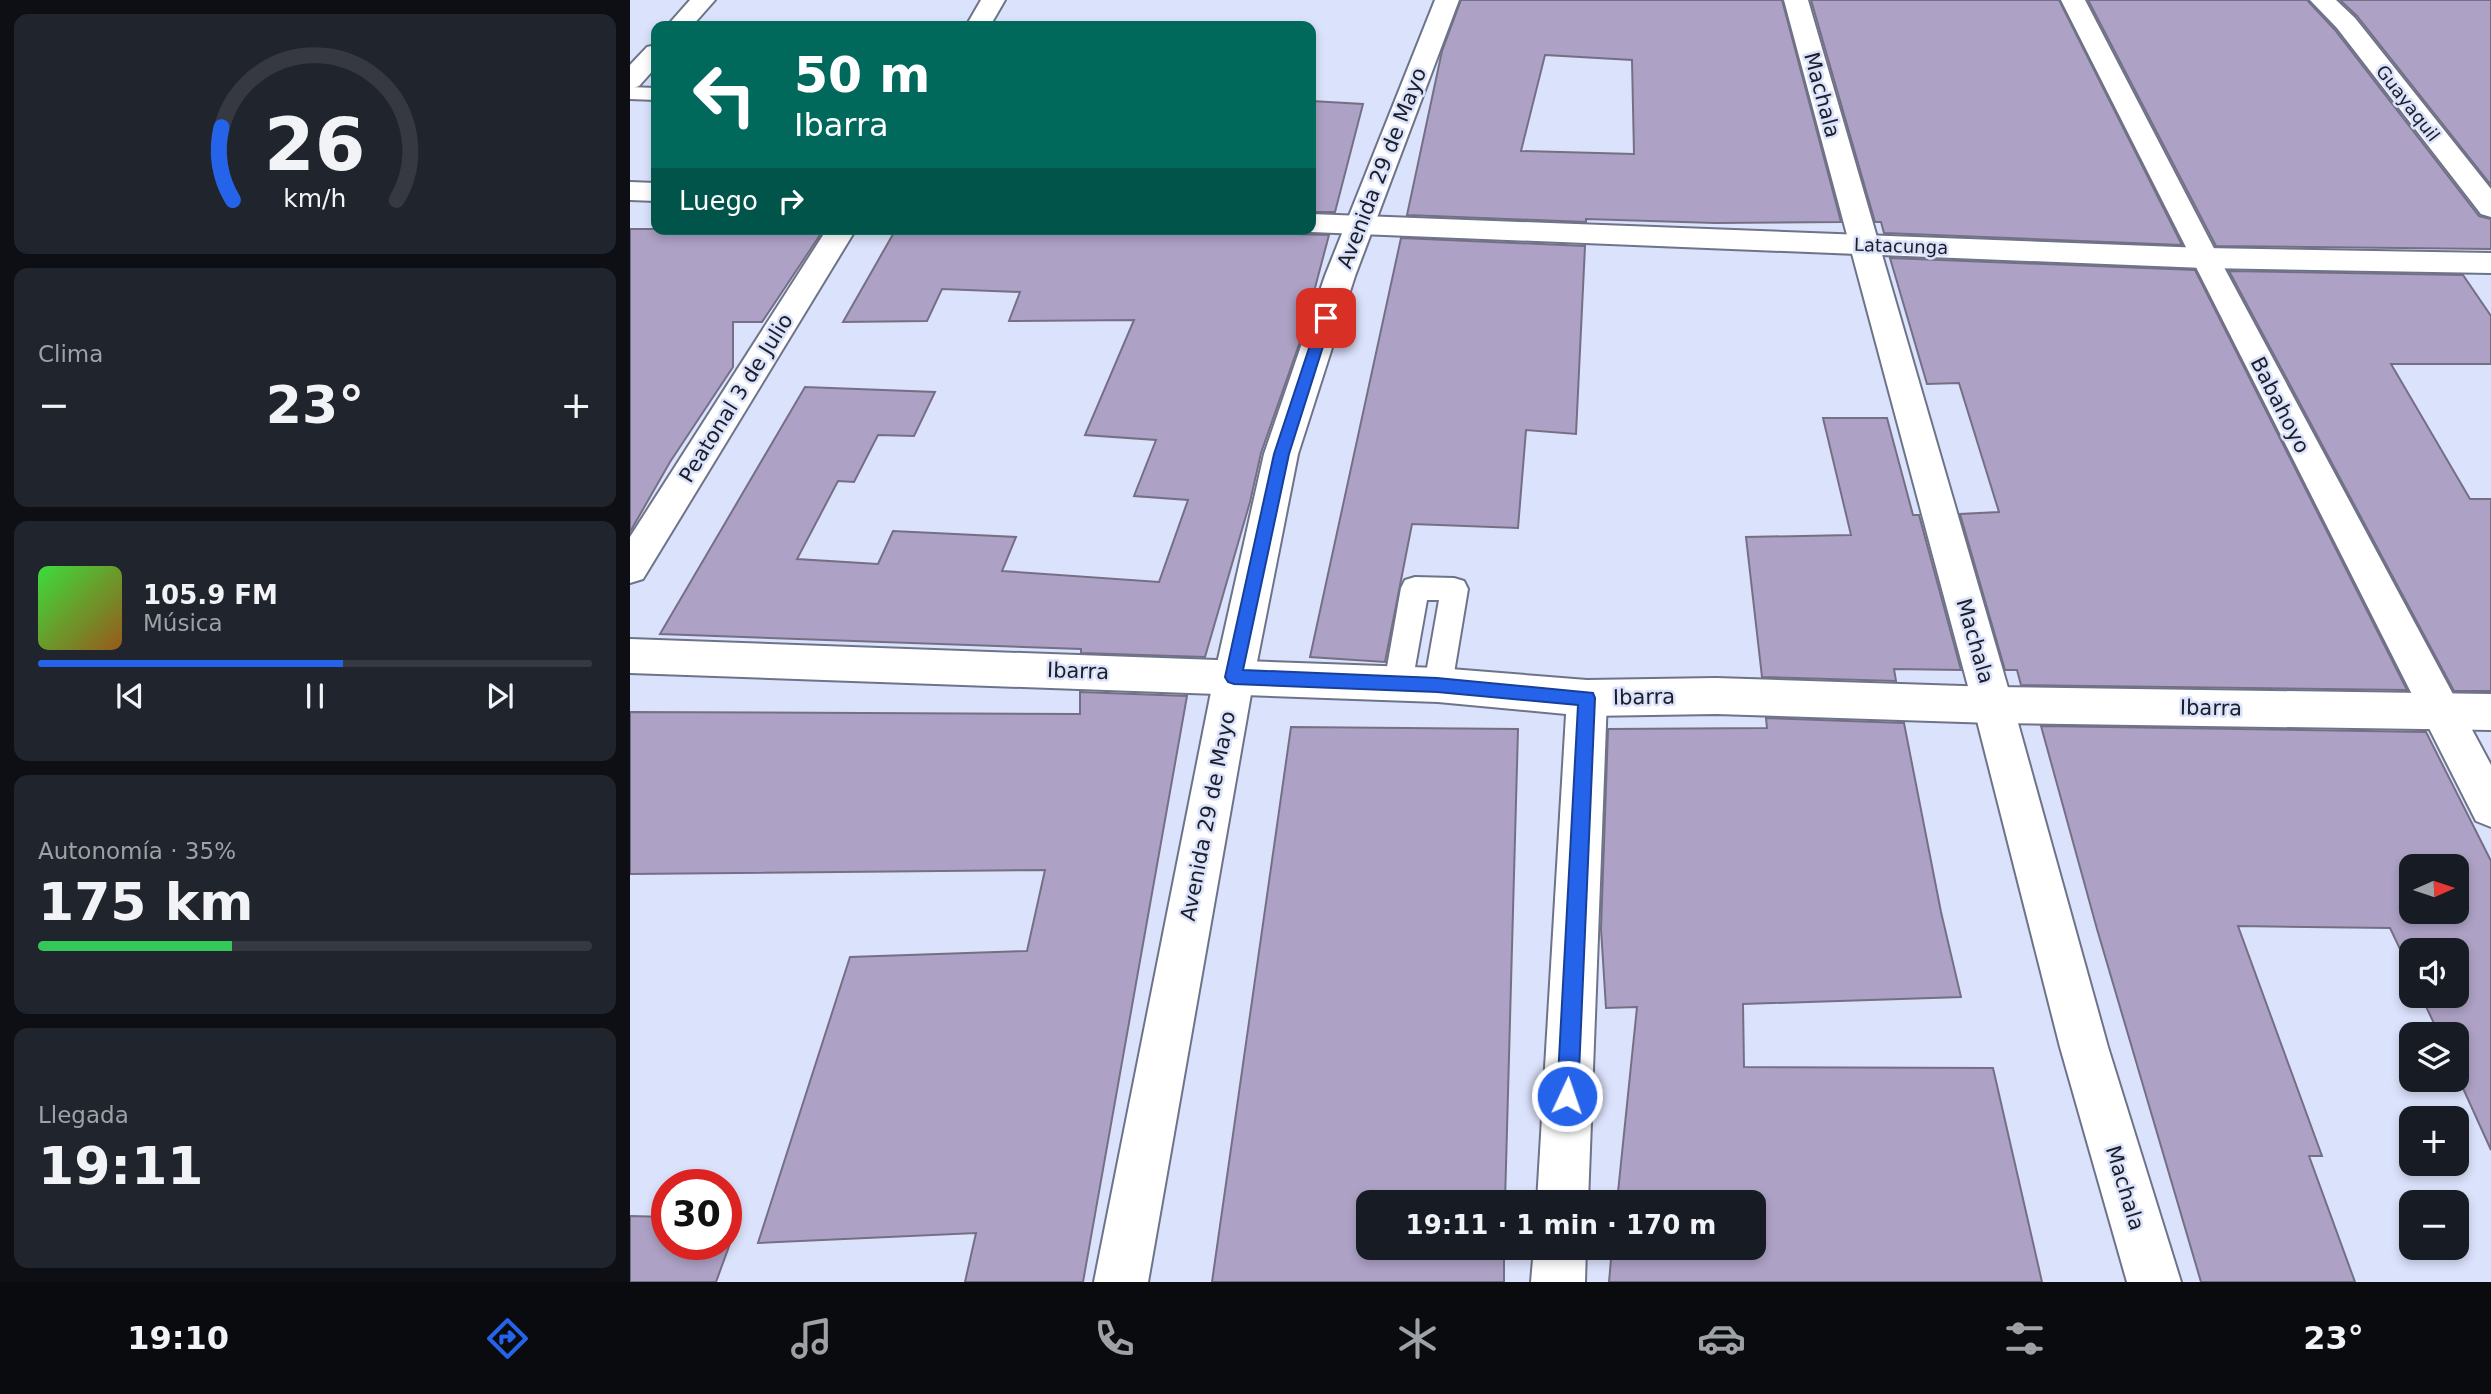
<!DOCTYPE html>
<html lang="es">
<meta charset="utf-8">
<style>
:root{--surface:#171b24;--page:#20242c;--text:#f1f3f6;--muted:#9ea1a6;--line:#363941;--accent:#2563eb}
body{margin:0;font-family:"DejaVu Sans",sans-serif;background:var(--page);color:var(--text);height:100vh;display:flex;flex-direction:column;font-size:26px;white-space:nowrap}
*{box-sizing:border-box;margin:0}
p{font-size:23px;color:var(--muted)}
.icon{flex:none;width:38px;height:38px;fill:none;stroke:currentColor;stroke-width:2;stroke-linecap:round;stroke-linejoin:round}
.map{position:relative;flex:1;overflow:hidden}
.drawer{display:flex;flex-direction:column;gap:14px;padding:14px;background:#0d0f14;width:630px}
.drawer>*{flex:none}
.top-card{position:absolute;left:21px;top:21px;width:665px;height:214px;border-radius:14px;box-shadow:0 4px 10px #0003;background:#00695c;color:#fff;overflow:hidden}
.needle{width:46px;rotate:87deg}
.controls{position:absolute;left:1769px;top:854px;display:grid;gap:14px}
.controls a{display:grid;place-items:center;width:70px;height:70px;border-radius:14px;background:var(--surface);box-shadow:0 4px 10px #0003;font-size:35px}
.speed{position:absolute;left:21px;top:1169px;display:flex;gap:14px;font-size:35px;font-weight:700;text-align:center}
.speed>*{display:grid;place-content:center;width:91px;height:91px;border-radius:50%;background:var(--surface);box-shadow:0 4px 10px #0003;line-height:1}
.speed .limit{border:10px solid #d22;background:#fff;color:#111}
.pin{position:absolute;display:grid;place-items:center;width:60px;height:60px;color:#fff;margin:-30px;border-radius:14px;box-shadow:0 4px 10px #0006}
.me{position:absolute;width:77px;margin:-38px;rotate:3deg;stroke-linejoin:round;filter:drop-shadow(0 0 5px #0008)}
.turn{display:flex;align-items:center;gap:24px;height:147px;padding:0 28px;font-size:32px}
.turn .icon{width:91px;height:91px;stroke-width:2.5}
.turn b{display:block;font-size:49px;line-height:60px}
.then{display:flex;align-items:center;height:66px;padding:0 28px;background:#0003;gap:14px;font-size:26px}
.big{font-size:52px;font-weight:700;line-height:1.1}
.drawer .tile{flex:1;display:flex;flex-direction:column;justify-content:center;gap:10px;min-width:0;padding:0 24px;border-radius:14px;background:var(--page)}
.drawer .dial{align-items:center;gap:0}
.dial svg{height:182px;overflow:visible;fill:none;stroke:var(--line);stroke-width:7;stroke-linecap:round;text-anchor:middle}
.dial text{fill:var(--text);stroke:none}
.song{display:flex;align-items:center;gap:21px}
.cover{width:84px;height:84px;border-radius:10px;background:linear-gradient(135deg,hsl(120 70% 55%),hsl(30 70% 35%))}
.played{height:7px;border-radius:4px;background:linear-gradient(90deg,var(--accent) 55%,var(--line) 55%)}
.keys{display:flex;justify-content:space-around;direction:ltr}
.heat{display:flex;justify-content:space-between;align-items:center;font-size:38px;direction:ltr}
.charge{height:10px;border-radius:5px;background:linear-gradient(90deg,#34c759 35%,var(--line) 0)}
.trip{position:absolute;left:726px;top:1190px;width:410px;height:70px;border-radius:14px;background:var(--surface);box-shadow:0 4px 10px #0003;font-weight:700;line-height:70px;text-align:center}
.tabs{display:flex;height:112px;justify-content:space-around;align-items:center;background:#090b0e;color:var(--muted)}
.tabs .icon{width:49px;height:49px}
.tabs .current{color:var(--accent)}
.tabs b{font-size:32px;color:var(--text)}
main{display:flex;flex:1;min-height:0}
.map>svg:first-child{display:block}
.building{fill:#ada2c5;stroke:#756f85;stroke-width:2;fill-rule:evenodd}
.lines{fill:none;stroke-linecap:round;stroke-linejoin:round}
.service-casing{stroke:#6d7389;stroke-width:4}
.pedestrian-casing{stroke:#6d7389;stroke-width:4}
.minor-casing{stroke:#6d7389;stroke-width:4}
.tertiary-casing{stroke:#6d7389;stroke-width:4}
.primary-casing{stroke:#6d7389;stroke-width:4}
.service{fill:#fff;fill-rule:evenodd}
.pedestrian{fill:#fff;fill-rule:evenodd}
.minor{fill:#fff;fill-rule:evenodd}
.tertiary{fill:#fff;fill-rule:evenodd}
.primary{fill:#fff;fill-rule:evenodd}
.route{fill:#2563eb;stroke:#184099;stroke-width:2}
.labels{text-anchor:middle;dominant-baseline:central;stroke-width:5;stroke-linejoin:round;paint-order:stroke}
.far-street-label{font-size:18px;fill:#1c1e27;stroke:#dbe2fb}
.street-label{font-size:21px;fill:#1c1e27;stroke:#dbe2fb}
</style>
<main>
<section class="drawer">
<div class="tile dial"><svg viewBox="0 0 100 80">
<path d="M14 69A42 42 0 1 1 86 69"/>
<path d="M14 69A42 42 0 0 1 9 37" stroke="#2563eb"/>
<text x="50" y="56" font-size="32" font-weight="700">26</text>
<text x="50" y="72" font-size="11">km/h</text>
</svg></div>
<div class="tile"><p>Clima</p>
<div class="heat"><a>−</a><b class="big">23°</b><a>+</a></div>
</div>
<div class="tile">
<div class="song"><i class="cover"></i><div><b>105.9 FM</b><p>Música</p></div></div>
<div class="played"></div>
<div class="keys"><svg class="icon" aria-label="previous" viewBox="0 0 24 24"><path d="M18 5L8 12l10 7zM5 5v14"/></svg><svg class="icon" aria-label="pause" viewBox="0 0 24 24"><path d="M8 5v14M16 5v14"/></svg><svg class="icon" aria-label="next" viewBox="0 0 24 24"><path d="M6 5l10 7-10 7zM19 5v14"/></svg></div>
</div>
<div class="tile"><p>Autonomía · 35%</p><b class="big">175 km</b><div class="charge"></div></div>
<div class="tile"><p>Llegada</p><b class="big">19:11</b></div>
</section>
<div class="map">
<svg width="1861" height="1282" viewBox="0 0 1861 1282">
<rect width="100%" height="100%" fill="#dbe2fb"/>
<g class="building">
<path d="M831,0H1152L1211,222L1085,223L956,219V222L777,215L812,51ZM915,55L1002,60L1004,154L891,151Z"/>
<polygon points="1181,0 1429,0 1552,245 1254,233 1251,222 1245,222"/>
<polygon points="1458,0 1677,0 1705,30 1849,216 1861,219 1861,249 1586,246"/>
<polygon points="1710,0 1861,0 1861,185 1727,16"/>
<polygon points="681,101 733,104 705,212 681,212"/>
<polygon points="0,229 194,229 132,322 103,322 103,367 40,462 0,532"/>
<polygon points="266,229 537,230 699,235 673,333 631,453 620,502 575,657 451,653 451,649 30,634 175,387 305,392 284,436 248,435 224,482 208,481 167,559 248,564 263,531 386,537 372,571 529,582 558,500 504,496 526,440 455,435 504,320 379,321 390,292 312,289 297,321 213,322"/>
<polygon points="771,238 955,246 946,434 896,430 888,528 782,524 755,662 680,657"/>
<polygon points="1260,258 1565,270 1777,690 1391,685 1387,670 1375,670 1330,514 1369,512 1329,383 1297,384"/>
<polygon points="1599,271 1833,275 1861,316 1861,364 1761,364 1840,499 1861,499 1861,691 1824,691"/>
<polygon points="1193,418 1257,418 1283,515 1289,515 1331,670 1264,669 1266,681 1132,677 1116,537 1221,535"/>
<polygon points="450,692 557,696 453,1282 335,1282 346,1233 128,1243 220,957 397,951 415,870 0,874 0,712 450,714"/>
<polygon points="1136,718 1274,723 1311,912 1331,997 1113,1004 1114,1067 1363,1068 1412,1282 979,1282 982,1248 1124,1248 1124,1202 987,1202 1007,1007 976,1008 971,929 978,729 1137,728"/>
<path d="M1411,726L1796,732L1861,861V1150L1827,1075V1034H1809L1791,996H1827V950H1782V974L1760,928L1608,926L1692,1156H1679L1725,1282H1571L1467,929ZM1782,866H1827V912H1782Z"/>
<polygon points="661,727 888,729 875,1202 738,1202 738,1248 874,1248 874,1282 582,1282"/>
<polygon points="0,1216 37,1217 37,1244 96,1244 96,1219 109,1219 86,1282 0,1282"/>
</g>
<g class="lines">
<g class="service-casing">
<g id="service">
<polygon points="0,87 26,88 26,100 0,99"/>
<polygon points="785,577 824,578 834,581 838,589 822,685 818,694 808,698 798,694 794,685 809,600 797,600 782,684 778,693 768,697 758,693 754,684 771,588 775,580"/>
</g>
</g>
<g class="pedestrian-casing">
<g id="pedestrian">
<polygon points="351,0 375,0 360,26 336,26"/>
<polygon points="197,229 226,229 13,579 0,583 0,537"/>
</g>
</g>
<g class="minor-casing">
<g id="minor">
<polygon points="1154,0 1178,0 1383,705 1478,1047 1551,1282 1497,1282 1430,1047 1343,705"/>
<polygon points="1431,0 1455,0 1589,258 1861,765 1861,827 1846,821"/>
<polygon points="957,680 971,686 977,698 958,1202 907,1202 937,698 943,686"/>
<polygon points="904,1248 956,1248 955,1282 901,1282"/>
</g>
</g>
<g class="tertiary-casing">
<g id="tertiary">
<polygon points="1680,0 1706,0 1725,18 1861,189 1861,217 1851,214 1707,28"/>
<polygon points="0,182 26,183 26,201 0,200"/>
<polygon points="681,214 1574,248 1861,253 1861,273 1574,268 681,232 671,230 681,229"/>
<polygon points="0,639 808,668 957,680 1086,678 1363,687 1861,694 1861,730 1363,723 1086,714 957,716 808,702 0,673"/>
</g>
</g>
<g class="primary-casing">
<g id="primary">
<polygon points="60,0 85,0 62,26 37,26"/>
<polygon points="805,0 829,0 725,276 668,454 624,677 518,1282 464,1282 584,677 634,454 695,276"/>
<polygon points="26,45 26,67 9,86 0,89 0,65 17,47"/>
</g>
</g>
<use href="#service" class="service"/>
<use href="#pedestrian" class="pedestrian"/>
<use href="#minor" class="minor"/>
<use href="#tertiary" class="tertiary"/>
<use href="#primary" class="primary"/>
</g>
<polygon class="route" points="696,313 702,318 659,454 613,670 807,678 963,693 965,698 948,1096 945,1103 937,1106 930,1103 927,1096 948,705 807,692 604,684 598,682 595,677 644,454 689,318"/>
<g class="labels">
<g class="far-street-label">
<text transform="translate(1778 103) rotate(52)">Guayaquil</text>
<text transform="translate(1271 246) rotate(2)">Latacunga</text>
</g>
<g class="street-label">
<text transform="translate(1192 95) rotate(75)">Machala</text>
<text transform="translate(752 168) rotate(-69)">Avenida 29 de Mayo</text>
<text transform="translate(106 398) rotate(-58)">Peatonal 3 de Julio</text>
<text transform="translate(1650 405) rotate(63)">Babahoyo</text>
<text transform="translate(1345 641) rotate(74)">Machala</text>
<text transform="translate(448 671) rotate(2)">Ibarra</text>
<text transform="translate(1014 697) rotate(-1)">Ibarra</text>
<text transform="translate(1581 708) rotate(1)">Ibarra</text>
<text transform="translate(578 816) rotate(-79)">Avenida 29 de Mayo</text>
<text transform="translate(1495 1188) rotate(73)">Machala</text>
</g>
</g>
</svg>
<div class="controls">
<a><svg class="needle" viewBox="-14 -14 28 28"><path d="M0-13l5 13h-10z" fill="#e53935"/><path d="M0 13l5-13h-10z" fill="#9ea1a6"/></svg></a>
<a><svg class="icon" aria-label="sound" viewBox="0 0 24 24"><path d="M4 9h4l5-4v14l-5-4H4zM17 9q2 3 0 6"/></svg></a>
<a><svg class="icon" aria-label="layers" viewBox="0 0 24 24"><path d="M12 4l9 5-9 5-9-5zM3 14l9 5 9-5"/></svg></a>
<a>+</a>
<a>−</a>
</div>
<div class="speed"><div class="limit">30</div></div>
<div class="pin" style="left:696px;top:318px;background:#d93025"><svg class="icon" aria-label="arrive" viewBox="0 0 24 24"><path d="M6 21V4h12l-3 4 3 4H6"/></svg></div>
<svg class="me" style="left:937px;top:1096px" viewBox="-20 -20 40 40"><circle r="17" fill="#2563eb" stroke="#fff" stroke-width="3"/><path d="M0-11L8 9 0 5-8 9z" fill="#fff"/></svg>
<div class="trip">19:11 · 1 min · 170 m</div>
<div class="top-card">
<div class="turn"><svg class="icon" aria-label="left" viewBox="0 0 24 24"><path d="M17 20v-9H6M10 6l-5 5 5 5"/></svg><div><b>50 m</b>Ibarra</div></div>
<div class="then">Luego<svg class="icon" aria-label="right" viewBox="0 0 24 24"><path d="M7 20v-9h11M14 6l5 5-5 5"/></svg></div>
</div>
</div>
</main>
<nav class="tabs">
<b>19:10</b>
<svg class="icon current" aria-label="directions" viewBox="0 0 24 24"><path d="M12 3l9 9-9 9-9-9zM9 14v-3h6M13 9l2 2-2 2"/></svg>
<svg class="icon" aria-label="music" viewBox="0 0 24 24"><path d="M9 18V5l10-2v13"/><circle cx="6" cy="18" r="3"/><circle cx="16" cy="16" r="3"/></svg>
<svg class="icon" aria-label="phone" viewBox="0 0 24 24"><path d="M5 4h4l2 5-3 2q2 4 5 5l2-3 5 2v4C11 20 4 13 5 4z"/></svg>
<svg class="icon" aria-label="climate" viewBox="0 0 24 24"><path d="M12 3v18M4 7l16 10M4 17L20 7"/></svg>
<svg class="icon" aria-label="car" viewBox="0 0 24 24"><path d="M5 17H2v-5l4-1 3-4h7l3 4 3 1v5h-3M9 17h6M6 11h13"/><circle cx="7" cy="17" r="2"/><circle cx="17" cy="17" r="2"/></svg>
<svg class="icon" aria-label="filters" viewBox="0 0 24 24"><path d="M4 7h16M4 17h16"/><circle cx="9" cy="7" r="2"/><circle cx="15" cy="17" r="2"/></svg>
<b>23°</b>
</nav>
